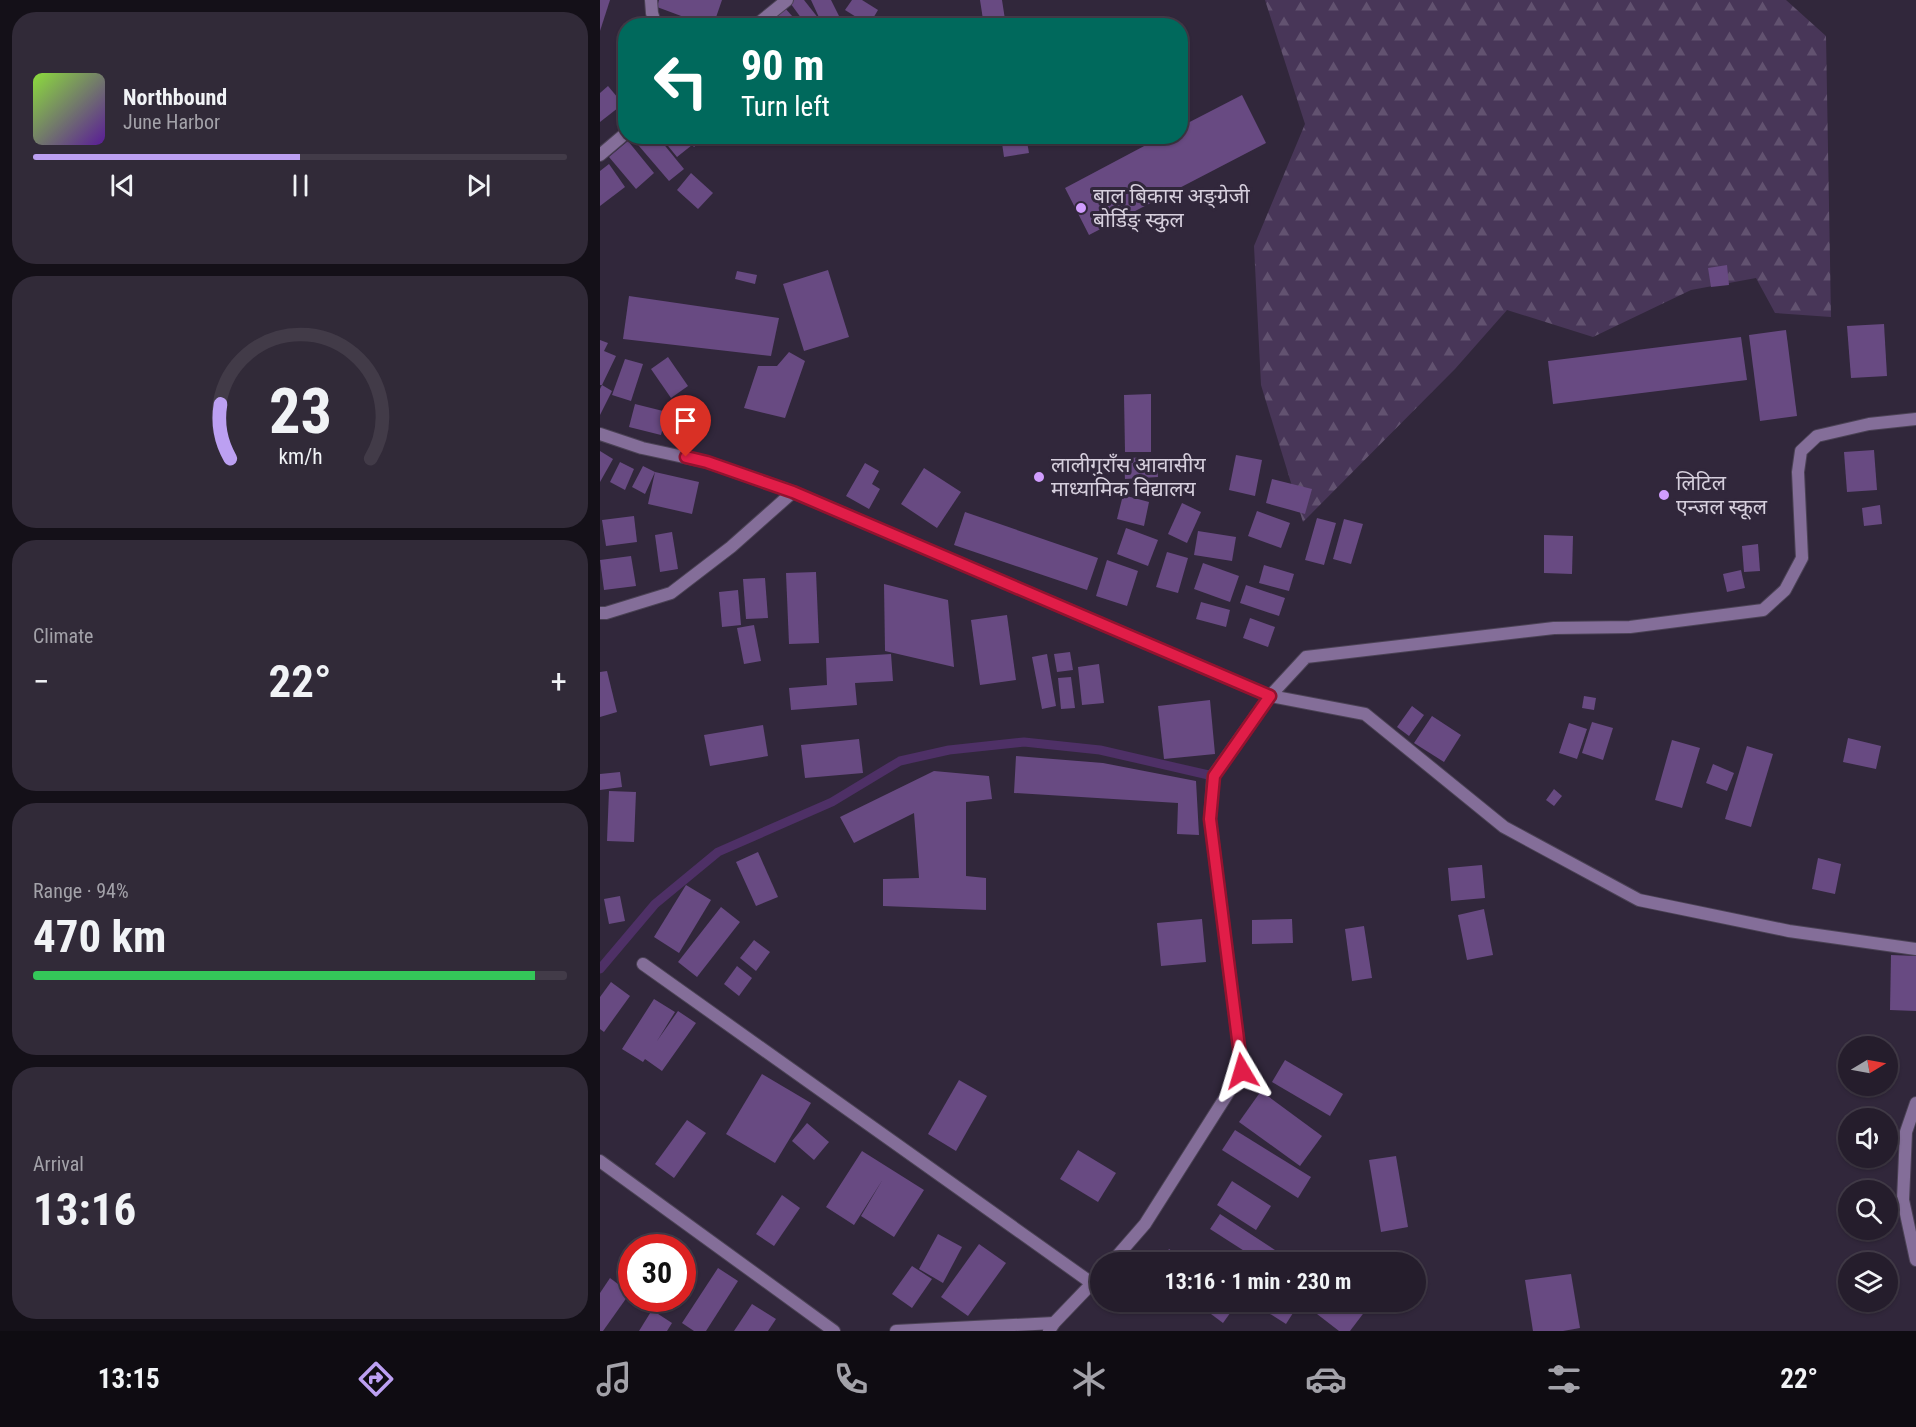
<!DOCTYPE html>
<meta charset="utf-8">
<style>
:root{--surface:#251d2c;--page:#312a38;--text:#f1f3f6;--muted:#a3a2a9;--line:#423b48;--accent:#bca0f2}
body{margin:0;font-family:"Roboto Condensed","Noto Sans Devanagari",sans-serif;background:var(--page);color:var(--text);height:100vh;display:flex;flex-direction:column;font-size:22px;white-space:nowrap}
*{box-sizing:border-box;margin:0}
p{font-size:20px;color:var(--muted)}
.icon{flex:none;width:33px;height:33px;fill:none;stroke:currentColor;stroke-width:2;stroke-linecap:round;stroke-linejoin:round}
.map{position:relative;flex:1;overflow:hidden}
.drawer{display:flex;flex-direction:column;gap:12px;padding:12px;background:#141018;width:600px}
.drawer>*{flex:none}
.banner{position:absolute;left:18px;top:18px;width:570px;height:126px;border-radius:24px;box-shadow:0 2px 4px #0004,0 0 0 2px var(--line);background:#00695c;color:#fff;overflow:hidden}
.needle{width:39px;rotate:80deg}
.tools{position:absolute;left:1238px;top:1036px;display:grid;gap:12px}
.tools a{display:grid;place-items:center;width:60px;height:60px;border-radius:50%;background:var(--surface);box-shadow:0 2px 4px #0004,0 0 0 2px var(--line);font-size:30px}
.speed{position:absolute;left:18px;top:1234px;display:flex;gap:12px;font-size:30px;font-weight:700;text-align:center}
.speed>*{display:grid;place-content:center;width:78px;height:78px;border-radius:50%;background:var(--surface);box-shadow:0 2px 4px #0004,0 0 0 2px var(--line);line-height:1}
.speed .limit{border:9px solid #d22;background:#fff;color:#111}
.pin{position:absolute;display:grid;place-items:center;width:51px;height:51px;color:#fff;margin:-62px -26px;border-radius:50% 50% 50% 0;rotate:-45deg;box-shadow:0 0 6px #0007}
.pin .icon{rotate:45deg}
.me{position:absolute;width:66px;margin:-33px;rotate:353deg;stroke-linejoin:round;filter:drop-shadow(0 0 4px #0008)}
.turn{display:flex;align-items:center;gap:21px;height:126px;padding:0 24px;font-size:27px}
.turn .icon{width:78px;height:78px;stroke-width:2.5}
.turn b{display:block;font-size:42px;line-height:51px}
.big{font-size:45px;font-weight:700;line-height:1.1}
.drawer .tile{flex:1;display:flex;flex-direction:column;justify-content:center;gap:9px;min-width:0;padding:0 21px;border-radius:24px;background:var(--page)}
.drawer .dial{align-items:center;gap:0}
.dial svg{height:156px;overflow:visible;fill:none;stroke:var(--line);stroke-width:7;stroke-linecap:round;text-anchor:middle}
.dial text{fill:var(--text);stroke:none}
.song{display:flex;align-items:center;gap:18px}
.cover{width:72px;height:72px;border-radius:9px;background:linear-gradient(135deg,hsl(90 70% 55%),hsl(270 70% 35%))}
.played{height:6px;border-radius:3px;background:linear-gradient(90deg,var(--accent) 50%,var(--line) 50%)}
.keys{display:flex;justify-content:space-around;direction:ltr}
.heat{display:flex;justify-content:space-between;align-items:center;font-size:33px;direction:ltr}
.charge{height:9px;border-radius:4px;background:linear-gradient(90deg,#34c759 94%,var(--line) 0)}
.trip{position:absolute;left:490px;top:1252px;width:336px;height:60px;border-radius:30px;background:var(--surface);box-shadow:0 2px 4px #0004,0 0 0 2px var(--line);font-weight:700;line-height:60px;text-align:center}
.menu{display:flex;height:96px;justify-content:space-around;align-items:center;background:#0f0c12;color:var(--muted)}
.menu .icon{width:42px;height:42px}
.menu .on{color:var(--accent)}
.menu b{font-size:27px;color:var(--text)}
main{display:flex;flex:1;min-height:0}
.map>svg:first-child{display:block}
.forest{fill:url(#forest-firs)}
.lines{fill:none;stroke-linecap:round;stroke-linejoin:round}
.stream{stroke:#4e3066;stroke-width:9}
.building{fill:#684a82}
.service-casing{stroke:#4b4255;stroke-width:14}
.minor-casing{stroke:#4b4255;stroke-width:14}
.tertiary-casing{stroke:#4b4255;stroke-width:14}
.service{stroke:#846e99;stroke-width:12}
.minor{stroke:#846e99;stroke-width:12}
.tertiary{stroke:#846e99;stroke-width:12}
.route-casing{stroke:#92132f;stroke-width:15}
.route{stroke:#e11d48;stroke-width:10}
.poi-dot{fill:#d19dfe;stroke:#31273b;stroke-width:2}
.labels{text-anchor:middle;dominant-baseline:central;stroke-width:6;stroke-linejoin:round;paint-order:stroke}
.poi-label{font-size:21px;fill:#d6cfdd;stroke:#31273b;text-anchor:start}
</style>
<main>
<section class="drawer">
<div class="tile">
<div class="song"><i class="cover"></i><div><b>Northbound</b><p>June Harbor</p></div></div>
<div class="played"></div>
<div class="keys"><svg class="icon" aria-label="previous" viewBox="0 0 24 24"><path d="M18 5L8 12l10 7zM5 5v14"/></svg><svg class="icon" aria-label="pause" viewBox="0 0 24 24"><path d="M8 5v14M16 5v14"/></svg><svg class="icon" aria-label="next" viewBox="0 0 24 24"><path d="M6 5l10 7-10 7zM19 5v14"/></svg></div>
</div>
<div class="tile dial"><svg viewBox="0 0 100 80">
<path d="M14 69A42 42 0 1 1 86 69"/>
<path d="M14 69A42 42 0 0 1 9 41" stroke="#bca0f2"/>
<text x="50" y="56" font-size="32" font-weight="700">23</text>
<text x="50" y="72" font-size="11">km/h</text>
</svg></div>
<div class="tile"><p>Climate</p>
<div class="heat"><a>−</a><b class="big">22°</b><a>+</a></div>
</div>
<div class="tile"><p>Range · 94%</p><b class="big">470 km</b><div class="charge"></div></div>
<div class="tile"><p>Arrival</p><b class="big">13:16</b></div>
</section>
<div class="map">
<svg width="1316" height="1331" viewBox="0 0 1316 1331">
<defs>
<pattern id="forest-firs" width="22" height="20" patternUnits="userSpaceOnUse" patternTransform="scale(1.5)"><rect width="22" height="20" fill="#483658"/><path d="M5 1l3.5 6h-7zM16 11l3.5 6h-7z" fill="#625270"/></pattern>
</defs>
<rect width="100%" height="100%" fill="#31273b"/>
<polygon class="forest" points="665,0 1186,0 1226,36 1231,317 1175,313 1156,278 1091,290 993,337 907,310 855,369 703,522 661,385 654,246 705,124"/>
<g class="lines">
<polyline class="stream" points="0,969 55,904 118,852 232,802 300,761 349,750 424,742 500,750 613,776"/>
</g>
<g class="building">
<polygon points="0,0 10,0 0,31"/>
<polygon points="59,0 122,0 113,26 108,26 57,7"/>
<polygon points="188,0 204,0 219,19 207,26"/>
<polygon points="211,0 231,0 242,22 234,26 223,26"/>
<polygon points="252,0 262,0 278,10 269,25 245,10"/>
<polygon points="380,0 402,0 406,26 384,26"/>
<polygon points="184,7 201,26 170,26 167,22"/>
<polygon points="8,86 23,104 0,122 0,93"/>
<polygon points="642,95 666,143 489,235 465,188 563,136 580,136 580,127"/>
<polygon points="36,136 57,136 84,169 69,181 33,139"/>
<polygon points="60,136 108,136 94,147 92,145 77,157"/>
<polygon points="401,136 426,136 429,153 404,157"/>
<polygon points="28,141 54,173 36,189 9,157"/>
<polygon points="9,164 25,187 0,206 0,171"/>
<polygon points="91,173 113,193 98,209 77,190"/>
<polygon points="1127,265 1129,285 1111,287 1108,268"/>
<polygon points="228,270 249,337 204,351 183,284"/>
<polygon points="137,271 157,275 155,284 135,279"/>
<polygon points="29,296 179,318 171,356 23,339"/>
<polygon points="1284,324 1287,376 1251,378 1247,326"/>
<polygon points="1186,330 1197,416 1160,421 1149,335"/>
<polygon points="1141,337 1147,380 953,404 948,361"/>
<polygon points="0,340 8,343 4,351 16,356 2,385 12,391 0,415 0,389 2,385 0,385"/>
<polygon points="189,352 205,361 185,418 144,408 158,366 177,366"/>
<polygon points="68,357 88,386 71,398 51,369"/>
<polygon points="25,359 43,364 31,401 12,395"/>
<polygon points="551,394 551,452 525,452 524,395"/>
<polygon points="35,404 67,412 61,435 29,427"/>
<polygon points="1274,450 1277,490 1247,492 1244,452"/>
<polygon points="0,451 13,459 0,482"/>
<polygon points="636,455 662,460 655,496 629,490"/>
<polygon points="557,457 558,477 525,479 524,458"/>
<polygon points="20,462 34,469 25,490 10,482"/>
<polygon points="265,463 279,471 272,484 280,489 269,509 246,496"/>
<polygon points="43,466 55,472 99,482 92,514 48,504 55,472 45,494 32,487"/>
<polygon points="324,468 361,492 337,528 301,504"/>
<polygon points="672,479 712,489 705,514 666,503"/>
<polygon points="523,495 549,502 544,526 517,519"/>
<polygon points="582,503 601,512 587,543 568,534"/>
<polygon points="1280,505 1282,524 1264,526 1262,508"/>
<polygon points="657,511 690,523 681,548 648,536"/>
<polygon points="365,512 498,558 487,590 354,545"/>
<polygon points="34,516 37,542 6,546 2,520"/>
<polygon points="717,518 736,523 724,565 705,560"/>
<polygon points="744,519 763,524 751,564 733,559"/>
<polygon points="526,528 558,540 548,566 517,554"/>
<polygon points="598,531 636,537 632,561 594,555"/>
<polygon points="72,532 78,569 60,572 55,535"/>
<polygon points="944,535 973,536 972,574 944,573"/>
<polygon points="1158,544 1160,571 1144,572 1142,546"/>
<polygon points="567,552 588,558 578,593 556,587"/>
<polygon points="31,556 36,586 4,590 0,560"/>
<polygon points="507,560 538,571 527,606 496,596"/>
<polygon points="603,563 639,576 630,602 594,589"/>
<polygon points="664,565 694,574 689,591 659,583"/>
<polygon points="1141,570 1145,588 1127,592 1123,574"/>
<polygon points="216,572 219,643 189,644 186,573"/>
<polygon points="165,578 168,618 146,619 143,579"/>
<polygon points="284,584 348,600 354,667 285,651"/>
<polygon points="646,585 685,598 679,616 640,603"/>
<polygon points="138,590 141,625 122,627 119,592"/>
<polygon points="601,602 630,610 626,627 596,619"/>
<polygon points="407,615 416,680 380,685 371,620"/>
<polygon points="650,618 675,627 668,647 643,638"/>
<polygon points="154,625 161,661 144,664 137,628"/>
<polygon points="470,652 473,670 457,672 454,654"/>
<polygon points="291,654 293,681 255,683 257,705 191,710 189,688 227,685 226,658"/>
<polygon points="447,654 456,706 442,709 432,657"/>
<polygon points="499,664 504,703 482,705 478,667"/>
<polygon points="7,671 17,712 0,717 0,672"/>
<polygon points="471,677 475,708 461,709 458,678"/>
<polygon points="984,696 996,698 994,710 982,708"/>
<polygon points="610,700 615,754 564,759 558,706"/>
<polygon points="812,706 824,715 809,736 797,727"/>
<polygon points="832,716 861,735 844,762 814,743"/>
<polygon points="992,722 1013,728 1003,760 982,753"/>
<polygon points="969,723 987,729 977,759 959,753"/>
<polygon points="163,725 168,756 110,766 104,735"/>
<polygon points="1248,738 1281,746 1276,769 1243,762"/>
<polygon points="259,739 263,773 205,778 201,745"/>
<polygon points="1072,740 1100,748 1082,808 1055,800"/>
<polygon points="1147,746 1173,754 1151,827 1125,819"/>
<polygon points="416,756 503,763 596,781 599,835 577,834 578,803 414,793"/>
<polygon points="1113,764 1134,773 1127,791 1106,783"/>
<polygon points="334,771 389,776 392,799 366,802 366,876 386,878 386,910 283,906 283,879 319,878 314,813 254,843 240,817"/>
<polygon points="20,772 22,787 0,790 0,774"/>
<polygon points="954,789 962,796 954,806 946,800"/>
<polygon points="9,791 36,792 34,842 7,841"/>
<polygon points="158,852 178,897 156,906 136,862"/>
<polygon points="1218,858 1241,864 1235,894 1212,889"/>
<polygon points="882,865 885,898 851,901 848,868"/>
<polygon points="86,885 111,900 79,953 54,937"/>
<polygon points="20,896 25,921 9,924 4,899"/>
<polygon points="121,907 140,922 97,977 78,962"/>
<polygon points="884,909 893,955 867,960 858,915"/>
<polygon points="602,919 606,962 561,966 557,923"/>
<polygon points="692,919 693,943 652,944 652,920"/>
<polygon points="764,926 772,978 752,981 745,929"/>
<polygon points="154,940 170,952 156,971 140,958"/>
<polygon points="1291,955 1316,956 1316,1011 1290,1010"/>
<polygon points="137,966 152,978 139,996 124,984"/>
<polygon points="11,982 30,996 4,1032 0,1029 0,997"/>
<polygon points="54,999 75,1012 57,1041 78,1011 96,1023 62,1071 45,1059 43,1062 22,1049"/>
<polygon points="685,1060 743,1094 730,1116 672,1082"/>
<polygon points="162,1074 211,1103 175,1163 126,1134"/>
<polygon points="359,1080 387,1096 356,1151 328,1134"/>
<polygon points="661,1091 722,1136 700,1166 639,1122"/>
<polygon points="87,1120 106,1133 74,1178 55,1164"/>
<polygon points="207,1123 229,1142 214,1160 192,1141"/>
<polygon points="635,1130 711,1177 698,1198 622,1150"/>
<polygon points="478,1150 516,1173 498,1202 460,1179"/>
<polygon points="262,1151 324,1190 294,1237 261,1216 283,1179 254,1225 226,1207"/>
<polygon points="796,1156 808,1227 781,1232 769,1160"/>
<polygon points="632,1181 671,1206 656,1230 617,1205"/>
<polygon points="182,1195 200,1208 174,1246 156,1234"/>
<polygon points="620,1214 675,1250 667,1263 663,1263 610,1229"/>
<polygon points="338,1234 362,1247 343,1283 319,1269"/>
<polygon points="379,1244 406,1263 368,1316 341,1297"/>
<polygon points="569,1249 589,1263 560,1263"/>
<polygon points="312,1266 332,1279 312,1308 292,1294"/>
<polygon points="118,1268 138,1281 106,1331 94,1331 82,1323"/>
<polygon points="971,1274 980,1328 963,1331 933,1331 925,1280"/>
<polygon points="10,1278 30,1293 3,1331 0,1331 0,1293"/>
<polygon points="595,1302 638,1302 623,1323"/>
<polygon points="658,1302 700,1302 686,1324 656,1305"/>
<polygon points="726,1302 772,1302 750,1331 739,1331 717,1314"/>
<polygon points="152,1304 176,1319 168,1331 134,1331"/>
<polygon points="52,1310 72,1323 67,1331 39,1331"/>
</g>
<g class="lines">
<g class="service-casing">
<g id="service">
<polyline points="0,434 42,448 107,462 193,492 670,696 765,714 904,827 1039,900 1189,931 1316,949"/>
<polyline points="0,613 6,613 71,593 131,547 193,492"/>
<polyline points="43,964 493,1284"/>
<polyline points="0,1161 234,1331"/>
<polyline points="296,1331 454,1323"/>
</g>
</g>
<g class="minor-casing">
<g id="minor">
<polyline points="51,0 52,13 56,26"/>
<polyline points="1316,1103 1306,1132 1303,1200 1316,1260"/>
<polyline points="511,1263 545,1224 642,1071 610,819 613,776 670,696 706,657 954,628 1030,627 1163,610 1185,590 1202,558 1198,472 1201,451 1217,436 1269,424 1316,419"/>
<polyline points="449,1331 454,1323 501,1274"/>
</g>
</g>
<g class="tertiary-casing">
<g id="tertiary">
<polyline points="155,26 187,0"/>
<polyline points="0,155 26,133"/>
</g>
</g>
<use href="#service" class="service"/>
<use href="#minor" class="minor"/>
<use href="#tertiary" class="tertiary"/>
</g>
<g class="lines">
<g class="route-casing">
<polyline id="route" points="86,457 107,462 193,492 670,696 614,776 610,819 642,1071"/>
</g>
<use href="#route" class="route"/>
</g>
<g class="poi-dot">
<circle cx="481" cy="208" r="6"/>
<circle cx="439" cy="477" r="6"/>
<circle cx="1064" cy="495" r="6"/>
</g>
<g class="labels">
<g class="poi-label">
<text x="493" y="196">बाल बिकास अङ्ग्रेजी<tspan x="493" dy="24">बोर्डिङ् स्कुल</tspan></text>
<text x="451" y="465">लालीगुराँस आवासीय<tspan x="451" dy="24">माध्यामिक विद्यालय</tspan></text>
<text x="1076" y="483">लिटिल<tspan x="1076" dy="24">एन्जल स्कूल</tspan></text>
</g>
</g>
</svg>
<div class="tools">
<a><svg class="needle" viewBox="-14 -14 28 28"><path d="M0-13l5 13h-10z" fill="#e53935"/><path d="M0 13l5-13h-10z" fill="#a3a2a9"/></svg></a>
<a><svg class="icon" aria-label="sound" viewBox="0 0 24 24"><path d="M4 9h4l5-4v14l-5-4H4zM17 9q2 3 0 6"/></svg></a>
<a><svg class="icon" aria-label="search" viewBox="0 0 24 24"><circle cx="10" cy="10" r="6"/><path d="M15 15l6 6"/></svg></a>
<a><svg class="icon" aria-label="layers" viewBox="0 0 24 24"><path d="M12 4l9 5-9 5-9-5zM3 14l9 5 9-5"/></svg></a>
</div>
<div class="speed"><div class="limit">30</div></div>
<div class="pin" style="left:86px;top:457px;background:#d93025"><svg class="icon" aria-label="arrive" viewBox="0 0 24 24"><path d="M6 21V4h12l-3 4 3 4H6"/></svg></div>
<svg class="me" style="left:642px;top:1071px" viewBox="-20 -20 40 40"><path d="M0-17L14 15 0 8-14 15z" fill="#e11d48" stroke="#fff" stroke-width="4"/></svg>
<div class="trip">13:16 · 1 min · 230 m</div>
<div class="banner">
<div class="turn"><svg class="icon" aria-label="left" viewBox="0 0 24 24"><path d="M17 20v-9H6M10 6l-5 5 5 5"/></svg><div><b>90 m</b>Turn left</div></div>
</div>
</div>
</main>
<nav class="menu">
<b>13:15</b>
<svg class="icon on" aria-label="directions" viewBox="0 0 24 24"><path d="M12 3l9 9-9 9-9-9zM9 14v-3h6M13 9l2 2-2 2"/></svg>
<svg class="icon" aria-label="music" viewBox="0 0 24 24"><path d="M9 18V5l10-2v13"/><circle cx="6" cy="18" r="3"/><circle cx="16" cy="16" r="3"/></svg>
<svg class="icon" aria-label="phone" viewBox="0 0 24 24"><path d="M5 4h4l2 5-3 2q2 4 5 5l2-3 5 2v4C11 20 4 13 5 4z"/></svg>
<svg class="icon" aria-label="climate" viewBox="0 0 24 24"><path d="M12 3v18M4 7l16 10M4 17L20 7"/></svg>
<svg class="icon" aria-label="car" viewBox="0 0 24 24"><path d="M5 17H2v-5l4-1 3-4h7l3 4 3 1v5h-3M9 17h6M6 11h13"/><circle cx="7" cy="17" r="2"/><circle cx="17" cy="17" r="2"/></svg>
<svg class="icon" aria-label="filters" viewBox="0 0 24 24"><path d="M4 7h16M4 17h16"/><circle cx="9" cy="7" r="2"/><circle cx="15" cy="17" r="2"/></svg>
<b>22°</b>
</nav>
